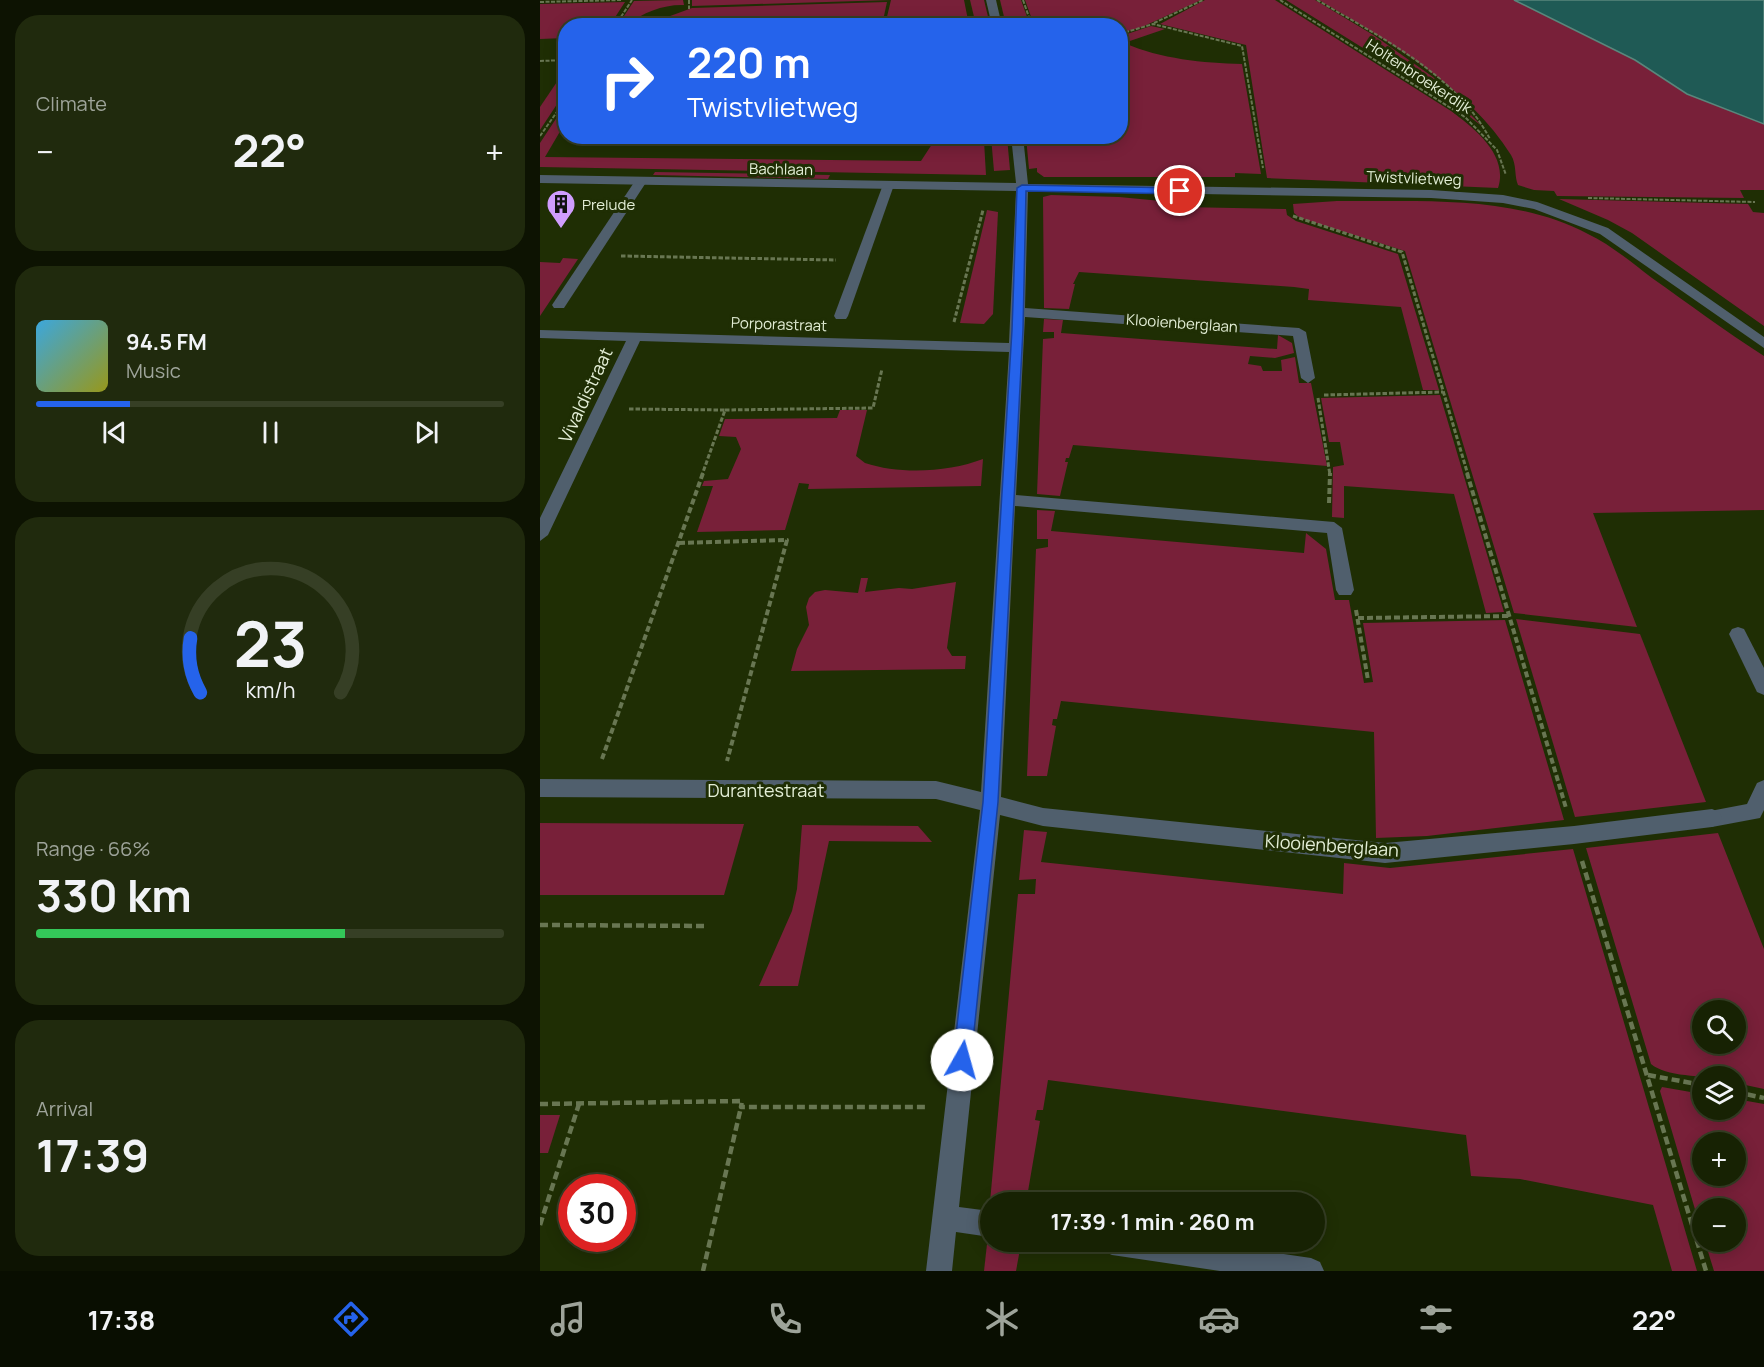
<!DOCTYPE html>
<meta charset="utf-8">
<style>
:root{--surface:#172203;--page:#202a0d;--text:#f1f3f6;--muted:#9ea49a;--line:#363f25;--accent:#2563eb}
body{margin:0;font-family:Manrope,sans-serif;background:var(--page);color:var(--text);height:100vh;display:flex;flex-direction:column;font-size:22px;white-space:nowrap}
*{box-sizing:border-box;margin:0}
p{font-size:20px;color:var(--muted)}
.icon{flex:none;width:33px;height:33px;fill:none;stroke:currentColor;stroke-width:2;stroke-linecap:round;stroke-linejoin:round}
.map{position:relative;flex:1;overflow:hidden}
.side{display:flex;flex-direction:column;gap:15px;padding:15px;background:#0d1302;width:540px}
.side>*{flex:none}
.hud{position:absolute;left:18px;top:18px;width:570px;height:126px;border-radius:24px;box-shadow:0 3px 15px #0003,0 0 0 2px var(--line);background:#2563eb;color:#fff;overflow:hidden}
.tools{position:absolute;left:1152px;top:1000px;display:grid;gap:12px}
.tools a{display:grid;place-items:center;width:54px;height:54px;border-radius:50%;background:var(--surface);box-shadow:0 3px 15px #0003,0 0 0 2px var(--line);font-size:30px}
.speed{position:absolute;left:18px;top:1174px;display:flex;gap:12px;font-size:30px;font-weight:700;text-align:center}
.speed>*{display:grid;place-content:center;width:78px;height:78px;border-radius:50%;background:var(--surface);box-shadow:0 3px 15px #0003,0 0 0 2px var(--line);line-height:1}
.speed .limit{border:9px solid #d22;background:#fff;color:#111}
.pin{position:absolute;display:grid;place-items:center;width:51px;height:51px;color:#fff;margin:-26px;border:3px solid #fff;border-radius:50%;box-shadow:0 2px 6px #0007}
.me{position:absolute;width:66px;margin:-33px;rotate:7deg;stroke-linejoin:round;filter:drop-shadow(0 0 4px #0008)}
.turn{display:flex;align-items:center;gap:21px;height:126px;padding:0 30px;font-size:27px}
.turn .icon{width:78px;height:78px;stroke-width:2.5}
.turn b{display:block;font-size:42px;line-height:51px}
.big{font-size:45px;font-weight:700;line-height:1.1}
.side .card{flex:1;display:flex;flex-direction:column;justify-content:center;gap:9px;min-width:0;padding:0 21px;border-radius:24px;background:var(--page)}
.side .dial{align-items:center;gap:0}
.dial svg{height:156px;overflow:visible;fill:none;stroke:var(--line);stroke-width:7;stroke-linecap:round;text-anchor:middle}
.dial text{fill:var(--text);stroke:none}
.song{display:flex;align-items:center;gap:18px}
.cover{width:72px;height:72px;border-radius:9px;background:linear-gradient(135deg,hsl(200 70% 55%),hsl(60 70% 35%))}
.played{height:6px;border-radius:3px;background:linear-gradient(90deg,var(--accent) 20%,var(--line) 20%)}
.keys{display:flex;justify-content:space-around;direction:ltr}
.heat{display:flex;justify-content:space-between;align-items:center;font-size:33px;direction:ltr}
.charge{height:9px;border-radius:4px;background:linear-gradient(90deg,#34c759 66%,var(--line) 0)}
.trip{position:absolute;left:440px;top:1192px;width:345px;height:60px;border-radius:30px;background:var(--surface);box-shadow:0 3px 15px #0003,0 0 0 2px var(--line);font-weight:700;line-height:60px;text-align:center}
.tabs{display:flex;height:96px;justify-content:space-around;align-items:center;background:#090e01;color:var(--muted)}
.tabs .icon{width:42px;height:42px}
.tabs .selected{color:var(--accent)}
.tabs b{font-size:27px;color:var(--text)}
main{display:flex;flex:1;min-height:0}
.map>svg:first-child{display:block}
.green{fill:#782039;fill-rule:evenodd}
.water{fill:#1f5a55;stroke:#5a867c;stroke-width:1.5}
.lines{fill:none;stroke-linecap:round;stroke-linejoin:round}
.path-far3{stroke:#687652;stroke-width:2;stroke-dasharray:4 1.5;stroke-linecap:butt}
.path-far2{stroke:#687652;stroke-width:3;stroke-dasharray:4.5 2;stroke-linecap:butt}
.path-far1{stroke:#687652;stroke-width:4;stroke-dasharray:6 3;stroke-linecap:butt}
.path{stroke:#687652;stroke-width:4.5;stroke-dasharray:8 4;stroke-linecap:butt}
.lane{fill:#505f6d;fill-rule:evenodd}
.street{fill:#505f6d;fill-rule:evenodd}
.route{fill:#2563eb;stroke:#184099;stroke-width:1.5}
.labels{text-anchor:middle;dominant-baseline:central;stroke-width:6;stroke-linejoin:round;paint-order:stroke}
.far-street-label{font-size:15px;fill:#e3eed6;stroke:#1f2e04}
.far-poi-label{font-size:15px;fill:#e3eed6;stroke:#1f2e04;text-anchor:start}
.street-label{font-size:18px;fill:#e3eed6;stroke:#1f2e04}
</style>
<main>
<section class="side">
<div class="card"><p>Climate</p>
<div class="heat"><a>−</a><b class="big">22°</b><a>+</a></div>
</div>
<div class="card">
<div class="song"><i class="cover"></i><div><b>94.5 FM</b><p>Music</p></div></div>
<div class="played"></div>
<div class="keys"><svg class="icon" aria-label="previous" viewBox="0 0 24 24"><path d="M18 5L8 12l10 7zM5 5v14"/></svg><svg class="icon" aria-label="pause" viewBox="0 0 24 24"><path d="M8 5v14M16 5v14"/></svg><svg class="icon" aria-label="next" viewBox="0 0 24 24"><path d="M6 5l10 7-10 7zM19 5v14"/></svg></div>
</div>
<div class="card dial"><svg viewBox="0 0 100 80">
<path d="M14 69A42 42 0 1 1 86 69"/>
<path d="M14 69A42 42 0 0 1 9 41" stroke="#2563eb"/>
<text x="50" y="56" font-size="32" font-weight="700">23</text>
<text x="50" y="72" font-size="11">km/h</text>
</svg></div>
<div class="card"><p>Range · 66%</p><b class="big">330 km</b><div class="charge"></div></div>
<div class="card"><p>Arrival</p><b class="big">17:39</b></div>
</section>
<div class="map">
<svg width="1224" height="1271" viewBox="0 0 1224 1271">
<rect width="100%" height="100%" fill="#1f2e04"/>
<g class="green">
<path d="M143,0L144,5C126,4 102,12 88,25H78L94,1Z"/>
<polygon points="152,0 424,0 429,25 345,25 351,0 152,6"/>
<polygon points="430,0 444,0 450,25 436,25"/>
<polygon points="460,0 481,0 490,25 466,25"/>
<polygon points="485,0 661,0 602,27 581,33 580,26 494,25"/>
<path d="M665,0H735L911,111C934,128 969,155 958,188L727,178L706,45L620,24Z"/>
<polygon points="746,0 775,0 835,36 893,77 943,127 916,106"/>
<path d="M779,0H974L1095,60L1147,94L1224,124V190H1200L1204,198L1017,196L1014,191L994,190L978,185C974,176 977,165 971,155C930,88 845,39 779,0Z"/>
<polygon points="85,2 70,25 26,26 25,38 0,39 0,4"/>
<polygon points="347,2 342,25 119,25 122,19 152,8"/>
<path d="M611,26L625,29L584,43C621,59 663,63 702,64L721,174L695,173V177H504L497,172V168L489,169L486,137L580,136L581,36Z"/>
<polygon points="25,70 25,92 0,130 0,107"/>
<polygon points="25,105 25,123 5,157 381,161 396,138 444,141 446,175 0,167 0,143"/>
<polygon points="451,137 467,137 470,170 454,171"/>
<polygon points="115,172 290,175 288,179 113,175"/>
<polygon points="511,195 579,197 642,203 642,207 746,209 747,215 756,221 858,254 899,390 883,390 861,307 768,300 769,289 754,287 539,272 533,284 535,284 529,309 504,308 503,197"/>
<polygon points="1019,199 1208,204 1213,212 1224,213 1224,326 1092,233 1068,220"/>
<path d="M797,201C881,202 972,194 1048,234C1071,245 1091,262 1112,278C1149,304 1185,331 1224,356V510L1053,513L1097,627L974,613L865,251L760,218L754,213L753,204Z"/>
<polygon points="447,210 458,212 453,314 444,324 420,323"/>
<polygon points="23,258 38,259 0,316 0,262 20,263"/>
<polygon points="504,319 523,320 521,333 737,349 738,335 752,343 754,353 735,358 710,356 708,364 721,366 723,371 742,371 741,360 755,357 759,383 771,383 787,466 533,445 529,458 526,458 525,462 528,462 520,496 497,494 503,339 514,338 514,332 503,332"/>
<polygon points="900,395 964,612 946,613 914,494 804,486 804,518 792,517 793,467 804,465 800,442 789,442 781,398"/>
<path d="M300,410H327L316,456L325,463C361,475 409,472 443,459L441,486L268,489L269,484L259,483L245,530L157,532L173,486H162L164,481L188,479L201,449L196,437L179,436L185,419L297,418Z"/>
<polygon points="497,510 515,511 511,531 764,553 766,533 786,549 795,600 809,600 824,683 833,682 823,623 965,620 1024,820 887,836 836,838 834,732 521,701 517,719 513,719 512,725 516,726 507,776 487,776 496,549 508,547 508,539 497,539"/>
<polygon points="321,578 328,578 325,592 359,588 372,589 416,582 407,648 412,656 426,656 425,669 251,671 257,649 269,625 266,607 269,598 275,592 285,590 318,593"/>
<polygon points="976,619 1100,634 1166,802 1035,817"/>
<polygon points="0,823 204,824 184,895 0,895"/>
<polygon points="262,825 378,826 392,842 289,841 258,986 219,986 252,911 257,889"/>
<polygon points="484,830 507,832 501,862 803,894 804,863 850,868 1033,849 1157,1271 1132,1271 1113,1205 980,1179 931,1176 926,1135 508,1080 503,1110 497,1110 495,1120 500,1121 486,1203 450,1202 478,894 495,894 496,879 479,880"/>
<path d="M1178,833L1224,949V1089L1196,1083V1077C1174,1077 1127,1078 1111,1064L1046,848ZM1162,1011H1196V1044H1162Z"/>
<path d="M1122,1087L1162,1094V1110H1196V1099L1224,1104V1271H1174L1165,1242H1196V1209H1162V1233L1120,1091ZM1162,1143H1196V1176H1162Z"/>
<polygon points="0,1115 20,1115 8,1153 0,1153"/>
<polygon points="447,1244 480,1249 476,1271 444,1271"/>
</g>
<polygon class="water" points="974,0 1224,0 1224,124 1147,94 1095,60"/>
<g class="lines">
<g class="path-far3">
<polyline points="149,0 149,9"/>
<polyline points="483,0 492,26"/>
<polyline points="740,0 925,117 957,150 966,175"/>
<path d="M777,0C838,36 916,74 950,139"/>
<polyline points="0,2 81,0"/>
<polyline points="614,23 663,0"/>
<polyline points="75,26 92,0"/>
<polyline points="580,34 613,24 702,46 723,168"/>
<polyline points="0,61 26,60"/>
<polyline points="0,136 26,99"/>
<polyline points="1048,198 1215,202"/>
</g>
<g class="path-far2">
<polyline points="753,216 862,252 928,475"/>
<polyline points="81,256 296,260"/>
<polyline points="414,322 443,210"/>
<polyline points="784,395 903,392"/>
<polyline points="778,398 790,475"/>
<polyline points="89,409 185,410 162,475"/>
<polyline points="185,410 333,408 342,369"/>
</g>
<g class="path-far1">
<polyline points="927,473 1026,808"/>
<polyline points="789,503 790,473"/>
<polyline points="139,543 247,540 187,761"/>
<polyline points="816,610 828,680"/>
<polyline points="818,618 970,616"/>
<polyline points="62,759 163,473"/>
</g>
<g class="path">
<polyline points="1042,861 1166,1271"/>
<polyline points="0,925 168,926"/>
<polyline points="1108,1075 1162,1085"/>
<polyline points="1196,1092 1224,1098"/>
<polyline points="0,1104 202,1101 201,1107 386,1107"/>
<polyline points="0,1225 39,1104"/>
<polyline points="163,1271 201,1107"/>
</g>
<g class="lane">
<polygon points="97,178 107,181 24,308 14,308 12,305"/>
<polygon points="344,182 354,185 308,316 306,319 296,319 294,316"/>
<polygon points="1198,627 1204,629 1224,668 1224,695 1217,692 1189,634 1192,629"/>
<polygon points="1224,780 1224,810 1220,818 1172,827 1165,824 1162,818 1165,812 1207,804 1217,783"/>
</g>
<g class="street">
<polygon points="446,0 456,0 462,26 452,26"/>
<polygon points="471,136 483,136 488,184 891,190 963,195 997,202 1068,228 1224,337 1224,348 1060,234 994,209 963,203 891,198 488,191 485,308 759,328 766,332 775,378 768,383 761,378 753,336 485,317 476,495 794,522 802,528 814,590 811,595 799,595 796,590 787,533 475,506 461,797 503,808 845,843 1034,826 1172,809 1179,812 1182,818 1179,824 1172,827 1034,844 845,863 503,826 460,815 419,1207 450,1211 450,1237 416,1232 412,1271 386,1271 440,810 396,799 0,797 0,779 396,781 441,792 469,352 100,341 8,535 0,541 0,518 86,341 0,338 0,330 469,343 476,191 0,183 0,175 476,183"/>
<polygon points="559,1242 663,1242 771,1258 780,1262 784,1271 680,1271 572,1255 563,1251"/>
</g>
</g>
<polygon class="route" points="482,185 640,188 645,191 640,194 486,191 483,330 458,802 431,1060 428,1066 422,1069 416,1066 413,1060 443,802 472,330 477,188"/>
<defs>
<g id="building-pin" transform="scale(1.5)"><path d="M0 17L-7.5 6A9.5 9.5 0 1 1 7.5 6Z" fill="#d09dfe" stroke="#1f2e04"/><path d="M-4-6H4V6H1V3H-1V6H-4ZM-2.5-4.3h1.7v1.8h-1.7ZM.8-4.3h1.7v1.8H.8ZM-2.5-1h1.7V.8h-1.7ZM.8-1h1.7V.8H.8Z" fill="#111"/></g>
</defs>
<g fill-rule="evenodd">
<use href="#building-pin" x="21" y="204"/>
</g>
<g class="labels">
<g class="far-street-label">
<text transform="translate(879 76) rotate(33)">Holtenbroekerdijk</text>
<text transform="translate(241 169) rotate(1)">Bachlaan</text>
<text transform="translate(874 178) rotate(2)">Twistvlietweg</text>
<text transform="translate(642 323) rotate(4)">Klooienberglaan</text>
<text transform="translate(239 324) rotate(2)">Porporastraat</text>
</g>
<g class="far-poi-label">
<text x="42" y="204">Prelude</text>
</g>
<g class="street-label">
<text transform="translate(45 395) rotate(-65)">Vivaldistraat</text>
<text x="226" y="790">Durantestraat</text>
<text transform="translate(792 845) rotate(4)">Klooienberglaan</text>
</g>
</g>
</svg>
<div class="tools">
<a><svg class="icon" aria-label="search" viewBox="0 0 24 24"><circle cx="10" cy="10" r="6"/><path d="M15 15l6 6"/></svg></a>
<a><svg class="icon" aria-label="layers" viewBox="0 0 24 24"><path d="M12 4l9 5-9 5-9-5zM3 14l9 5 9-5"/></svg></a>
<a>+</a>
<a>−</a>
</div>
<div class="speed"><div class="limit">30</div></div>
<div class="pin" style="left:640px;top:191px;background:#d93025"><svg class="icon" aria-label="arrive" viewBox="0 0 24 24"><path d="M6 21V4h12l-3 4 3 4H6"/></svg></div>
<svg class="me" style="left:422px;top:1060px" viewBox="-20 -20 40 40"><circle r="19" fill="#fff"/><path d="M0-13L10 11 0 6-10 11z" fill="#2563eb"/></svg>
<div class="trip">17:39 · 1 min · 260 m</div>
<div class="hud">
<div class="turn"><svg class="icon" aria-label="right" viewBox="0 0 24 24"><path d="M7 20v-9h11M14 6l5 5-5 5"/></svg><div><b>220 m</b>Twistvlietweg</div></div>
</div>
</div>
</main>
<nav class="tabs">
<b>17:38</b>
<svg class="icon selected" aria-label="directions" viewBox="0 0 24 24"><path d="M12 3l9 9-9 9-9-9zM9 14v-3h6M13 9l2 2-2 2"/></svg>
<svg class="icon" aria-label="music" viewBox="0 0 24 24"><path d="M9 18V5l10-2v13"/><circle cx="6" cy="18" r="3"/><circle cx="16" cy="16" r="3"/></svg>
<svg class="icon" aria-label="phone" viewBox="0 0 24 24"><path d="M5 4h4l2 5-3 2q2 4 5 5l2-3 5 2v4C11 20 4 13 5 4z"/></svg>
<svg class="icon" aria-label="climate" viewBox="0 0 24 24"><path d="M12 3v18M4 7l16 10M4 17L20 7"/></svg>
<svg class="icon" aria-label="car" viewBox="0 0 24 24"><path d="M5 17H2v-5l4-1 3-4h7l3 4 3 1v5h-3M9 17h6M6 11h13"/><circle cx="7" cy="17" r="2"/><circle cx="17" cy="17" r="2"/></svg>
<svg class="icon" aria-label="filters" viewBox="0 0 24 24"><path d="M4 7h16M4 17h16"/><circle cx="9" cy="7" r="2"/><circle cx="15" cy="17" r="2"/></svg>
<b>22°</b>
</nav>
